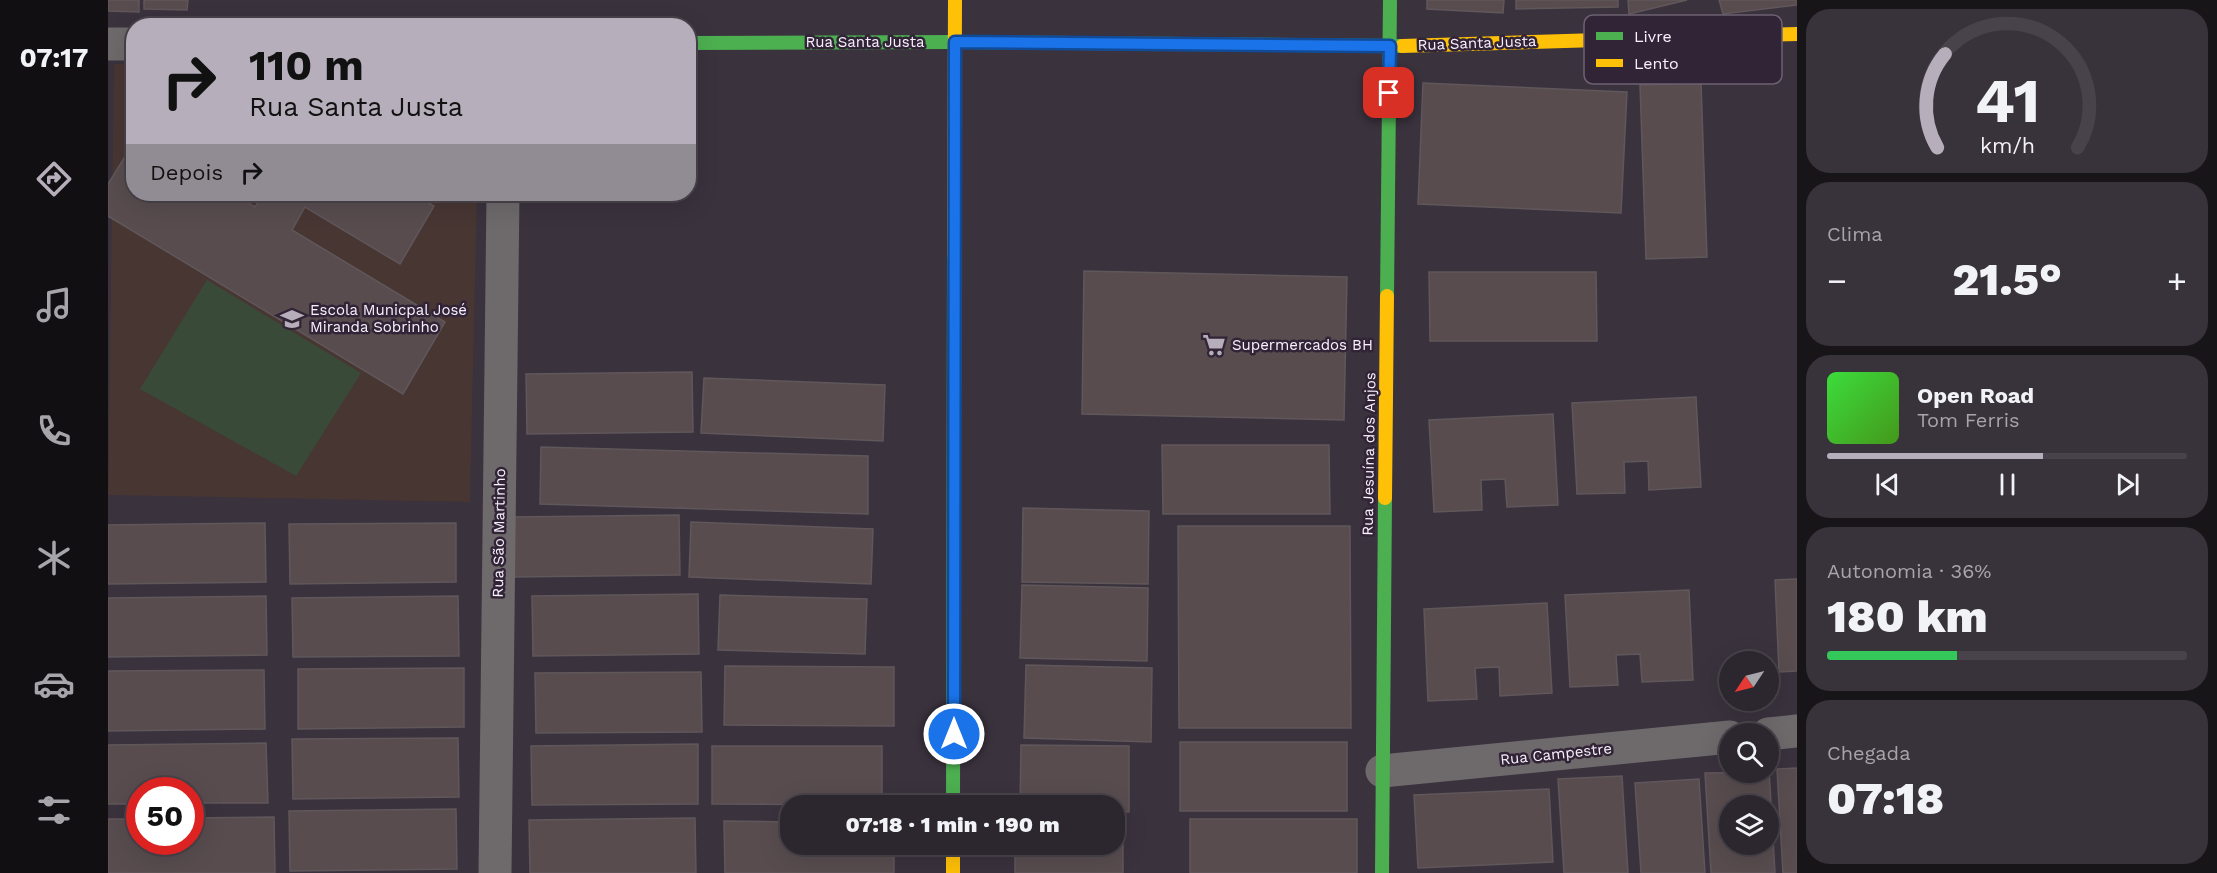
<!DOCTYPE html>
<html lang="pt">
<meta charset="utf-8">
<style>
:root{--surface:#2c262e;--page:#38323a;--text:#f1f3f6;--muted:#a6a5aa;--line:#48434a;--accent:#b6aeba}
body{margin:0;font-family:"Work Sans",sans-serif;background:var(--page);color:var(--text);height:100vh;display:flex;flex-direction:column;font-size:22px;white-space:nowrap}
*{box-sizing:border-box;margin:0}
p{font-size:20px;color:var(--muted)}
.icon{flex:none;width:33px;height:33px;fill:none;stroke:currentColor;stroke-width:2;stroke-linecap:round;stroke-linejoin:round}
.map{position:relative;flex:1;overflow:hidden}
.drawer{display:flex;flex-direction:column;gap:9px;padding:9px;background:#181519;width:420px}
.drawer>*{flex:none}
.banner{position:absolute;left:18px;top:18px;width:570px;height:183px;border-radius:24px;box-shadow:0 6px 24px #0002,0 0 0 2px var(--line);background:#b6aeba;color:#111;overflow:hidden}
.needle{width:39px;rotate:235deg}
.tools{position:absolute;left:1611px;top:651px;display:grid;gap:12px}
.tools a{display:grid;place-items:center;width:60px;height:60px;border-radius:50%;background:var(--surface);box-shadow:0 6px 24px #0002,0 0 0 2px var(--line);font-size:30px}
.speed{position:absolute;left:18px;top:777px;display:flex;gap:12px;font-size:30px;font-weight:700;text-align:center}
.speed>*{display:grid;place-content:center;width:78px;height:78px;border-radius:50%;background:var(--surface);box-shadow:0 6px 24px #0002,0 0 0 2px var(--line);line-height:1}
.speed .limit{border:9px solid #d22;background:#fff;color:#111}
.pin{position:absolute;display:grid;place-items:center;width:51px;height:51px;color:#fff;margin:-26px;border-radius:12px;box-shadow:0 3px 9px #0006}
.me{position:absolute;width:66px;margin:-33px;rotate:0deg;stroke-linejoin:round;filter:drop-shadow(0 0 4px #0008)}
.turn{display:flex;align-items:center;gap:21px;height:126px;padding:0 24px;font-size:27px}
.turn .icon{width:78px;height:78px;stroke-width:2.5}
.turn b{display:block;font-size:42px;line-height:51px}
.then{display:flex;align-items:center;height:57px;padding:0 24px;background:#0003;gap:12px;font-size:22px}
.big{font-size:45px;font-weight:800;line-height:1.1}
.drawer .card{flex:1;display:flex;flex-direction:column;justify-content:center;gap:9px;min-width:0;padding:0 21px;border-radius:24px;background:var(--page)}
.drawer .dial{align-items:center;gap:0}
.dial svg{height:156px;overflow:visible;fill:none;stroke:var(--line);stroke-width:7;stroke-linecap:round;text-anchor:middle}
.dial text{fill:var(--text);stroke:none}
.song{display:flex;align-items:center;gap:18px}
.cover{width:72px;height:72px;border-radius:9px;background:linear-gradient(135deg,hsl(120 70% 55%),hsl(100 70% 35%))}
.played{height:6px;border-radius:3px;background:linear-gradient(90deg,var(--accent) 60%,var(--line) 60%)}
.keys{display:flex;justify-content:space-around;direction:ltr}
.heat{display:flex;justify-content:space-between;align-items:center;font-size:33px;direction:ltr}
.charge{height:9px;border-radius:4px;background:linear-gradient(90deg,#34c759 36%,var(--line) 0)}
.trip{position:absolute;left:672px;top:795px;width:345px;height:60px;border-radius:24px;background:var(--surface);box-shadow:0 6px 24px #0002,0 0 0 2px var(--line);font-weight:800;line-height:60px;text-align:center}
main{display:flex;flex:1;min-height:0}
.tab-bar{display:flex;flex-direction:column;width:108px;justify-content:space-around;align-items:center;background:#120f12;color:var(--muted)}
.tab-bar .icon{width:42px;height:42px}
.tab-bar .selected{color:var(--accent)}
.tab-bar b{font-size:27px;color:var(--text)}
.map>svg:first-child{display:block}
.education{fill:#483633}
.green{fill:#3a4a39}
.building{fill:#584c4f;stroke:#60575b;stroke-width:1.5;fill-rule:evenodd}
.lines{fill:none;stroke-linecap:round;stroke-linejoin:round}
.street{stroke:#6e696b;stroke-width:33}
.fast{stroke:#4caf50;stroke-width:14}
.slow{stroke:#ffc107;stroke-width:14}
.route-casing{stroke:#114b97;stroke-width:15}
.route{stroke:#1a73e8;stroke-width:10}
.labels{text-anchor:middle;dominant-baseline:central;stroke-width:5;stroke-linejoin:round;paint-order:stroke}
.street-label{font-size:15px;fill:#f9f1fd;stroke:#322437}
.poi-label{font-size:15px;fill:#f9f1fd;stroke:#322437;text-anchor:start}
.key{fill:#322437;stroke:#6e6272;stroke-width:1.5}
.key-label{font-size:16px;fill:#f9f1fd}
</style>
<main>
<nav class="tab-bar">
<b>07:17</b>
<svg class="icon selected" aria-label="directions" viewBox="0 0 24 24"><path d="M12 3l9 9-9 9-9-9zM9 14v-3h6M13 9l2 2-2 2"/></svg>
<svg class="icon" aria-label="music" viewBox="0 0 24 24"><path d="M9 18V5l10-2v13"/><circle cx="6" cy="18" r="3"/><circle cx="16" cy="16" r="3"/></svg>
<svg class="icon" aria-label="phone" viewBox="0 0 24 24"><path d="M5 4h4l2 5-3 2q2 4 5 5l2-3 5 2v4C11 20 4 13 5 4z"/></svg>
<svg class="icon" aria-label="climate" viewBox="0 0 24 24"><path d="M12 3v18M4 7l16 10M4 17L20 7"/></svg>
<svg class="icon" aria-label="car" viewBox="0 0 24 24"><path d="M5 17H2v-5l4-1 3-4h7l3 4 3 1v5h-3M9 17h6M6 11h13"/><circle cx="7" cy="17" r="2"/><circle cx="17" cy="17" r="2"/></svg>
<svg class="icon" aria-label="filters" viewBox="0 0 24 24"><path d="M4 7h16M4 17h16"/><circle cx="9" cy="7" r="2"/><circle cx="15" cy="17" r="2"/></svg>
</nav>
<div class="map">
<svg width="1689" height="873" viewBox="0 0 1689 873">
<rect width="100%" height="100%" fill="#3a323d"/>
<polygon class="education" points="6,64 25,64 26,194 369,194 362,502 0,495"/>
<polygon class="green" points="99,280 253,373 188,476 32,389"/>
<g class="building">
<polygon points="0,0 31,0 31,12 0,11"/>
<polygon points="36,0 80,0 79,10 36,9"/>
<polygon points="1319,0 1396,0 1395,13 1319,9"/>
<polygon points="1408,0 1510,0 1510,7 1408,9"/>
<polygon points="1520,0 1579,0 1521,14"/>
<polygon points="1611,0 1689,0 1689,5 1615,14"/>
<polygon points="1315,83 1519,92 1513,213 1310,204"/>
<polygon points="1593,83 1599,257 1538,259 1532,85"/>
<polygon points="26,142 26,194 125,194 147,207 155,194 305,194 326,206 292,264 197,207 184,230 337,322 295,394 0,216 0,184"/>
<polygon points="976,271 1239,277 1236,420 974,414"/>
<polygon points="1321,272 1488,272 1489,341 1322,341"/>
<polygon points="584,372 585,432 419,434 418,374"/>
<polygon points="596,378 777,385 775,441 593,433"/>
<polygon points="1588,397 1593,487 1541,490 1540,461 1516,462 1517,493 1469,494 1464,403"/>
<polygon points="1445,414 1450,505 1399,507 1397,479 1373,480 1374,510 1326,512 1321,420"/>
<polygon points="1054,445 1221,445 1222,514 1055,514"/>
<polygon points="433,447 760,456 760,514 432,504"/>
<polygon points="915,508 1041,511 1040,584 914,582"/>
<polygon points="571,515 572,575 406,577 405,517"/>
<polygon points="583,522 765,529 763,584 581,577"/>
<polygon points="157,523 158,582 0,584 0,525"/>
<polygon points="348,523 348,582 182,584 181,524"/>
<polygon points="1070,526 1242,526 1243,728 1071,728"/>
<polygon points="1689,579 1689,671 1671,672 1667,580"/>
<polygon points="914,585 1040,588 1039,661 912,658"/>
<polygon points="1581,590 1585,680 1534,682 1532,654 1508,655 1510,685 1462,687 1457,595"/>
<polygon points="590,594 591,654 425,656 424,596"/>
<polygon points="612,595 759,599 757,654 610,650"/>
<polygon points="158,596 159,655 0,657 0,598"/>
<polygon points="350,596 351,656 185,657 184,598"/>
<polygon points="1439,603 1444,693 1392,696 1391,667 1367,668 1369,699 1320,701 1316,609"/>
<polygon points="918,665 1044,668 1043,742 916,738"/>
<polygon points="617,666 786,667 786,726 616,725"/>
<polygon points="356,668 356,727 190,729 190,669"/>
<polygon points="156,670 157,729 0,731 0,671"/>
<polygon points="593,672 594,732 428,733 427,673"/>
<polygon points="350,738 351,797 185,799 184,739"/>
<rect x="1072" y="742" width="167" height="69"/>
<polygon points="158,743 160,803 82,803 82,790 32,790 32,804 0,804 0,745"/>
<polygon points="590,744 590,804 424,805 423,746"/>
<polygon points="913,745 1021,746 1021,812 1006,811 1006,806 912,806"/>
<polygon points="604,746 774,746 774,805 604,804"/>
<polygon points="1689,768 1689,873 1675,873 1669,769"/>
<path d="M1661,769L1667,873H1603L1597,773L1660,772ZM1622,806H1660V844H1622Z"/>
<polygon points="1514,776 1520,873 1456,873 1450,779"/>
<polygon points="1591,779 1597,873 1533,873 1527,783"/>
<polygon points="1441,789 1445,862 1310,868 1306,795"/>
<polygon points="348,809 349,869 182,871 181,811"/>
<polygon points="166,817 167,873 0,873 0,819 32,819 32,842 82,842 82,818"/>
<polygon points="1006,817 1015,817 1015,873 907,873 907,844 1006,844"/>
<polygon points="587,818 588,873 422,873 421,820"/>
<rect x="1082" y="819" width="167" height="54"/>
<polygon points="616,821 682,822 682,844 786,844 786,873 617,873"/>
</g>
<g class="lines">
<g class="street">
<polyline points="0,44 26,44"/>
<polyline points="1660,734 1689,731"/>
<polyline points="1274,771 1622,737"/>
<polyline points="387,873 395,194"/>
</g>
<g class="fast">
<polyline points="580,43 847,42 1294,46"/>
<polyline points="1279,296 1282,0"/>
<polyline points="845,806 846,255"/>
<polyline points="1274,873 1277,498"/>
</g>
<g class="slow">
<polyline points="1294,46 1689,34"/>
<polyline points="846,255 847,0"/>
<polyline points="1277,498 1279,296"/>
<polyline points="845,844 845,873"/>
</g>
</g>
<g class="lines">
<g class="route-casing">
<polyline id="route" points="846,734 847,42 1282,46 1281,93"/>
</g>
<use href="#route" class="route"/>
</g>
<defs>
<g id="school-bare" transform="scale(1.8)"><path d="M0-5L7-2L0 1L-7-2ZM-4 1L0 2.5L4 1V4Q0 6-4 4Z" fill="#b6aeba" stroke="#322437" stroke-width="2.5" paint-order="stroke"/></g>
<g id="supermarket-bare" transform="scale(1.8)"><path d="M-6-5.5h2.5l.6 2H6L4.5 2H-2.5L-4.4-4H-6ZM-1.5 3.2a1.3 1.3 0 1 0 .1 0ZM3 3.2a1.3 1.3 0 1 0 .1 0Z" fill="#b6aeba" stroke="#322437" stroke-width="2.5" paint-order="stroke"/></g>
</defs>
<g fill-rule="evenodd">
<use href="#school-bare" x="184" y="319"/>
<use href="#supermarket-bare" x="1106" y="345"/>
</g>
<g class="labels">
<g class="street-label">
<text x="757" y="42">Rua Santa Justa</text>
<text transform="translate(1369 43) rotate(-2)">Rua Santa Justa</text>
<text transform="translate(1261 454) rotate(-89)">Rua Jesuína dos Anjos</text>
<text transform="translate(391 533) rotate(-89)">Rua São Martinho</text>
<text transform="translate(1448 754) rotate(-6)">Rua Campestre</text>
</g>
<g class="poi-label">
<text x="202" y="310">Escola Municpal José<tspan x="202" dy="17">Miranda Sobrinho</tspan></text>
<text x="1124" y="345">Supermercados BH</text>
</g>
</g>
<rect x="1476" y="15" width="198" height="69" rx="9" class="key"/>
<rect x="1488" y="32" width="27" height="8" fill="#4caf50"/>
<rect x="1488" y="59" width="27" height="8" fill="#ffc107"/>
<g class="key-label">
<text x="1526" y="42">Livre</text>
<text x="1526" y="69">Lento</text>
</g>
</svg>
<div class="tools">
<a><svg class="needle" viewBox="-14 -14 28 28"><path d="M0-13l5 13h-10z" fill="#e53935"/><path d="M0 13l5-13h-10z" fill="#a6a5aa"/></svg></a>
<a><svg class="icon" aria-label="search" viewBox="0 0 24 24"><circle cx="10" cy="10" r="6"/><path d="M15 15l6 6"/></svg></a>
<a><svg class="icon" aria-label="layers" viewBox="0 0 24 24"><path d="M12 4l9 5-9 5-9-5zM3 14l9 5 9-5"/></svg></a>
</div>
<div class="speed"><div class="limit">50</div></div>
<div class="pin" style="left:1281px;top:93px;background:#d93025"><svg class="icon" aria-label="arrive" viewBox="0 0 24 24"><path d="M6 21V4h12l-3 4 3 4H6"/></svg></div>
<svg class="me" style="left:846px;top:734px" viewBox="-20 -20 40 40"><circle r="17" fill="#1a73e8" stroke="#fff" stroke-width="3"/><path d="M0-11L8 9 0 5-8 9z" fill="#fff"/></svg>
<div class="trip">07:18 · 1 min · 190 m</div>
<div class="banner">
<div class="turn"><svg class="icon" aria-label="right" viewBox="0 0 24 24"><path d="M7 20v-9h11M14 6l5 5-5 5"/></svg><div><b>110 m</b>Rua Santa Justa</div></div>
<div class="then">Depois<svg class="icon" aria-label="right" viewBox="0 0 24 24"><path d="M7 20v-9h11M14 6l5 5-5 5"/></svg></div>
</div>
</div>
<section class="drawer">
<div class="card dial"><svg viewBox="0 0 100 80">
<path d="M14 69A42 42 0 1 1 86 69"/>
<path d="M14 69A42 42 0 0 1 18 21" stroke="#b6aeba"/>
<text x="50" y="56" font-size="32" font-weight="700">41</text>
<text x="50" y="72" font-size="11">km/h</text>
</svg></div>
<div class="card"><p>Clima</p>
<div class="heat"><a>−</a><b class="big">21.5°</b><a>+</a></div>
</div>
<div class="card">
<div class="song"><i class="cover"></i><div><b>Open Road</b><p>Tom Ferris</p></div></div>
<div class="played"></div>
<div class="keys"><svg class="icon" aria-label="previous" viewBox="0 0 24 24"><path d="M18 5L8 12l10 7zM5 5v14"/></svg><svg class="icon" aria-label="pause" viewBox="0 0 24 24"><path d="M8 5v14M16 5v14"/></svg><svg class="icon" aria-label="next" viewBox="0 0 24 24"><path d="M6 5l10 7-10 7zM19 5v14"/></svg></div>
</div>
<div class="card"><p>Autonomia · 36%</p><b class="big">180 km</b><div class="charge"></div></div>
<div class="card"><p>Chegada</p><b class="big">07:18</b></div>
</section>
</main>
